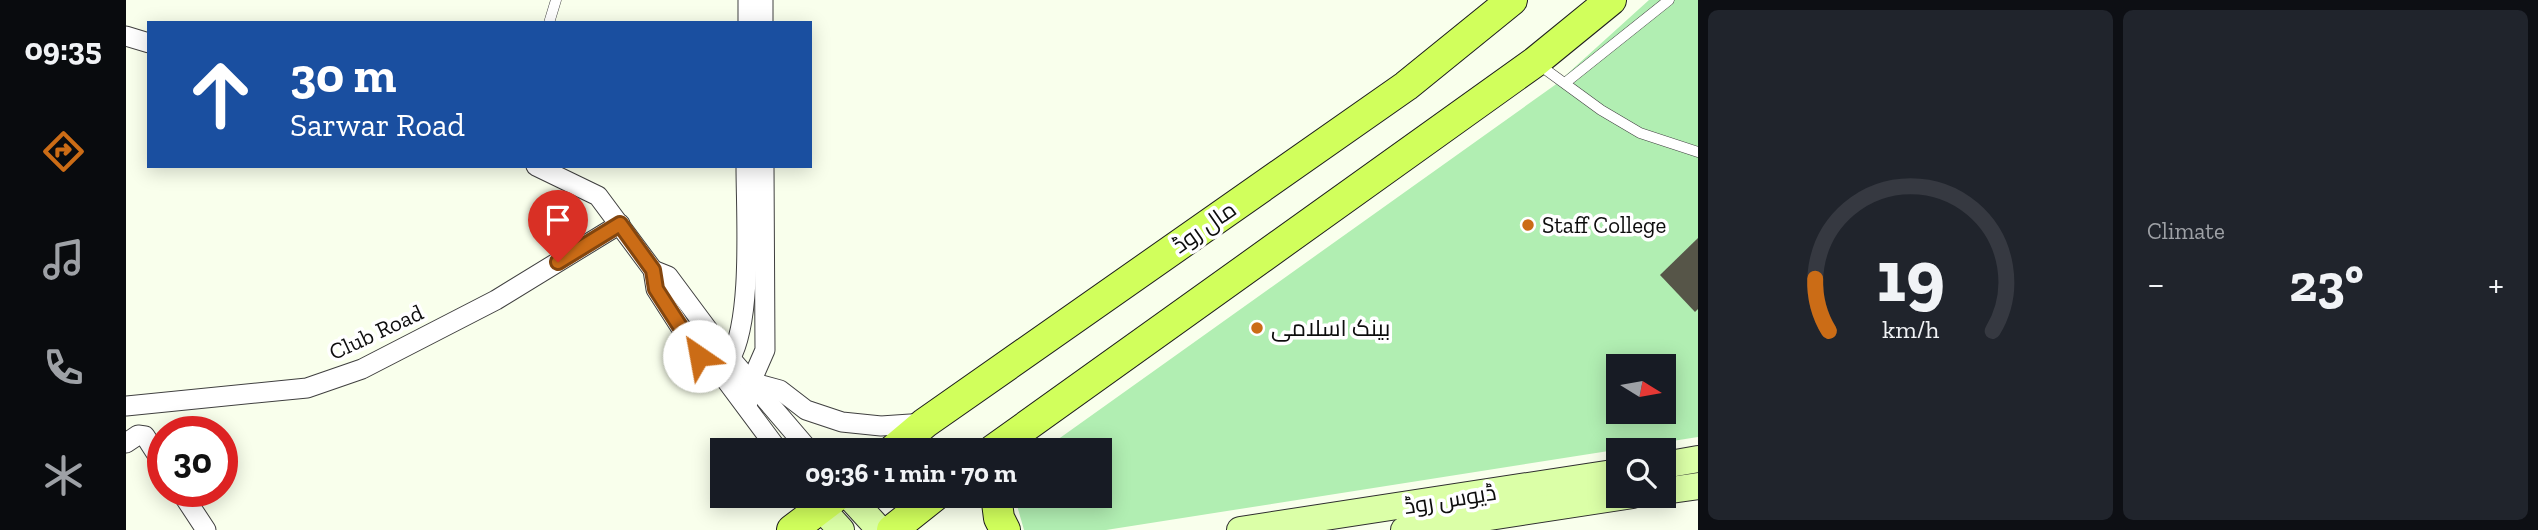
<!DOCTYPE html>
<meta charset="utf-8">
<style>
:root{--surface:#171b24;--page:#20242c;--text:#f1f3f6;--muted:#9ea1a6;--line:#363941;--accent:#cb6c16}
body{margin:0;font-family:"Zilla Slab",Cairo,serif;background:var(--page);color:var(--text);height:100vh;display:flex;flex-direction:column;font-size:26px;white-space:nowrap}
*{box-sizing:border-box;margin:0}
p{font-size:23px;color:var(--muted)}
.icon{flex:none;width:38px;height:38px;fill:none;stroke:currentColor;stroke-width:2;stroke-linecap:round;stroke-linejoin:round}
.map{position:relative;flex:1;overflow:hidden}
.details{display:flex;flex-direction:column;gap:10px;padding:10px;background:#0d0f14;width:840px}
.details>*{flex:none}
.hud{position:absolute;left:21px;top:21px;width:665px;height:147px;border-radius:0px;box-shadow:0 4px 18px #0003;background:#1a4fa0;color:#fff;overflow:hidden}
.needle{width:46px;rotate:101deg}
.buttons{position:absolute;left:1480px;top:354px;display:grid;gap:14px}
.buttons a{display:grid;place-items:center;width:70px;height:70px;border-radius:0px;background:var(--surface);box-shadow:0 4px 18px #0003;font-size:35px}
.speed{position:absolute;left:21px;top:416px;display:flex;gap:14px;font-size:35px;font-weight:700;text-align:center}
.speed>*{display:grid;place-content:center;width:91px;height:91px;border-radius:50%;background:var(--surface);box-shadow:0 4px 18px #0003;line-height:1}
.speed .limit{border:10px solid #d22;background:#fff;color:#111}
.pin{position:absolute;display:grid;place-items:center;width:60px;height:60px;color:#fff;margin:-72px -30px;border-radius:50% 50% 50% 0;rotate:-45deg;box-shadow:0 0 7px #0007}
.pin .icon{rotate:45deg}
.me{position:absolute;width:77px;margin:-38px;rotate:327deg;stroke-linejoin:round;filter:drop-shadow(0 0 5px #0008)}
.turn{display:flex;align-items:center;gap:24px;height:147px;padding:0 28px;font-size:32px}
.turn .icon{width:91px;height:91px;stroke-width:2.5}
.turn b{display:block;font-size:49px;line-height:60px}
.big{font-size:52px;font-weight:800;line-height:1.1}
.details .card{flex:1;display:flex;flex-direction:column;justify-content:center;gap:10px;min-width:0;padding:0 24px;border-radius:10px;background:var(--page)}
.details .dial{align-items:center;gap:0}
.dial svg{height:182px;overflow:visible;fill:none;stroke:var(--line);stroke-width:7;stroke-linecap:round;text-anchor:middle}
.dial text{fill:var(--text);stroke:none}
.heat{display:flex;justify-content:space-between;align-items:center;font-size:38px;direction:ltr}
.details .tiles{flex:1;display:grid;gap:10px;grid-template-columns:repeat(2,1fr)}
.trip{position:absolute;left:584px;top:438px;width:402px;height:70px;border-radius:0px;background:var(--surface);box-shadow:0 4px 18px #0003;font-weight:800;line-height:70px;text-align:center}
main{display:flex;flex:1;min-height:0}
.dock{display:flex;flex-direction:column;width:126px;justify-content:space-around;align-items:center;background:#090b0e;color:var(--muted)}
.dock .icon{width:49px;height:49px}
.dock .active{color:var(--accent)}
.dock b{font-size:32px;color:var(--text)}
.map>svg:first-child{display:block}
.green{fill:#b1eeb2;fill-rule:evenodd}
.building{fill:#565548}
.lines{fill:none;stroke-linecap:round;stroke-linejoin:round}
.lane-casing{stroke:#404040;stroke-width:11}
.street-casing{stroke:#404040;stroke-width:21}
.secondary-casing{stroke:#2f2f2f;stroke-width:28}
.primary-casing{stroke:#1e1e1e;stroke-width:32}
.lane{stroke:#fff;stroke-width:10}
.street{stroke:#fff;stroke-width:19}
.secondary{stroke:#dbffa7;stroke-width:26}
.primary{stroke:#d1ff5c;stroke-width:30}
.route-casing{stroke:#84460e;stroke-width:18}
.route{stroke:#cb6c16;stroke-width:12}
.poi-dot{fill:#cb6c16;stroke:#fff;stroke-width:2.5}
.labels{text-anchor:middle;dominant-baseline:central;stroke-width:7;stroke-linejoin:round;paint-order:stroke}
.poi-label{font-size:23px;fill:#0d0d0d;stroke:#fff;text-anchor:start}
.street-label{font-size:23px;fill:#0d0d0d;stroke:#fff}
</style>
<main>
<nav class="dock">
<b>09:35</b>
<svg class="icon active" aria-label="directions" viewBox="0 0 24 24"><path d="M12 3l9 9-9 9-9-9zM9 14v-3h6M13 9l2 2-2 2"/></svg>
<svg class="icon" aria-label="music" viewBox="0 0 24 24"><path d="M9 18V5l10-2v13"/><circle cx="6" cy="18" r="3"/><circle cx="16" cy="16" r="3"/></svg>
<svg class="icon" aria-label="phone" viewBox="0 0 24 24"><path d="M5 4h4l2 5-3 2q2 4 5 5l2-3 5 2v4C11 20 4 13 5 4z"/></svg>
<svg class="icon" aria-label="climate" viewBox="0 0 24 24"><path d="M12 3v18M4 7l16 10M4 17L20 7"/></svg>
</nav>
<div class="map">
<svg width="1572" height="530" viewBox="0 0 1572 530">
<rect width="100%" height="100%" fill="#f9ffec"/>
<path class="green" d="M1523,0H1572V437L980,530H898L888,495H975V450H917L1429,85ZM1493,366H1538V411H1493Z"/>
<polygon class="building" points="1572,238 1572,309 1569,312 1534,275"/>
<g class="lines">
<g class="lane-casing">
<g id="lane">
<polyline points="423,23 430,0"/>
<polyline points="1412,64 1475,110 1514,133 1572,152"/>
<polyline points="1439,83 1543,0"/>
</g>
</g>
<g class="street-casing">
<g id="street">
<polyline points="637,0 637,23"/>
<polyline points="622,23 622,0"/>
<polyline points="0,36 23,43"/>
<polyline points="410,166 472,196 527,270 530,289 573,356 588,364 652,450"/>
<polyline points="527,270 542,276 594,346 683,450"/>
<path d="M604,359C627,319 620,215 620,166"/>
<polyline points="625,382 654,390 680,410 716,422 755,426 799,423"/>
<polyline points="0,406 181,388 236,369 370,300 494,224"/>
<polyline points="621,407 625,382 639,350 638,166"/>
<polyline points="0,443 12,435 19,436 37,464"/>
<polyline points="55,492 80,530"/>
</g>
</g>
<g class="secondary-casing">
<g id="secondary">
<polyline points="1538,465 1572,459"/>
<polyline points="1538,491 1572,486"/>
<polyline points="722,495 754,530"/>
<polyline points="695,508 715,530"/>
<polyline points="1114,530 1493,472"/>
<polyline points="1278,530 1507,495"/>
</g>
</g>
<g class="primary-casing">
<g id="primary">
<polyline points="767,450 799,423 1280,86 1386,0"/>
<polyline points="867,450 1409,62 1485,0"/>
<polyline points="870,495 873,518 879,530"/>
<polyline points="666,530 712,495"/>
<polyline points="766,530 810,495"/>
</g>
</g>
<use href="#lane" class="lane"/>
<use href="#street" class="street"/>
<use href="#secondary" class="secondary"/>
<use href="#primary" class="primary"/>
</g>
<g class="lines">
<g class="route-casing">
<polyline id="route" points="432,262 494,224 527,270 530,289 573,356"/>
</g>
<use href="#route" class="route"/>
</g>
<g class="poi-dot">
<circle cx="1402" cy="225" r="7"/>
<circle cx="1131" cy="328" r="7"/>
</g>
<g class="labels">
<g class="poi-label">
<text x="1416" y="225">Staff College</text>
<text x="1145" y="328">بینک اسلامی</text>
</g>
<g class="street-label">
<text transform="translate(1078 227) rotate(-35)">مال روڈ</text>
<text transform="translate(250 332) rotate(-25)">Club Road</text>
<text transform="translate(1324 499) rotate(-9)">ڈیوس روڈ</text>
</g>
</g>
</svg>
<div class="buttons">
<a><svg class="needle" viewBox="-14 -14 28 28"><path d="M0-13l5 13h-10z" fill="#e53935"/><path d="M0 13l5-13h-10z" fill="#9ea1a6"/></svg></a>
<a><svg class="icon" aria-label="search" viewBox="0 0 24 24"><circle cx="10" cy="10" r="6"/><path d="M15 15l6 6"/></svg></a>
</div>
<div class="speed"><div class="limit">30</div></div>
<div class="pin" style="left:432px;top:262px;background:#d93025"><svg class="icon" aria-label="arrive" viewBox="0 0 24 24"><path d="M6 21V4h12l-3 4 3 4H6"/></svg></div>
<svg class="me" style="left:573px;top:356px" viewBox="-20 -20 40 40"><circle r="19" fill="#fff"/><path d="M0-13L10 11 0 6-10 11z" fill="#cb6c16"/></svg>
<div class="trip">09:36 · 1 min · 70 m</div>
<div class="hud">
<div class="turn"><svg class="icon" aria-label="ahead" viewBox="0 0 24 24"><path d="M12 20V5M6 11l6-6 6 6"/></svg><div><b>30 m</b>Sarwar Road</div></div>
</div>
</div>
<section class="details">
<div class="tiles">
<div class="card dial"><svg viewBox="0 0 100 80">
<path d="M14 69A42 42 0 1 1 86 69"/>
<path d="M14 69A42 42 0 0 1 8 46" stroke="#cb6c16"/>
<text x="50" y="56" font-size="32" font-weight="700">19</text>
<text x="50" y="72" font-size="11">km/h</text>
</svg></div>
<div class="card"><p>Climate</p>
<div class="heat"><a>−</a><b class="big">23°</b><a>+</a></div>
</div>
</div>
</section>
</main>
